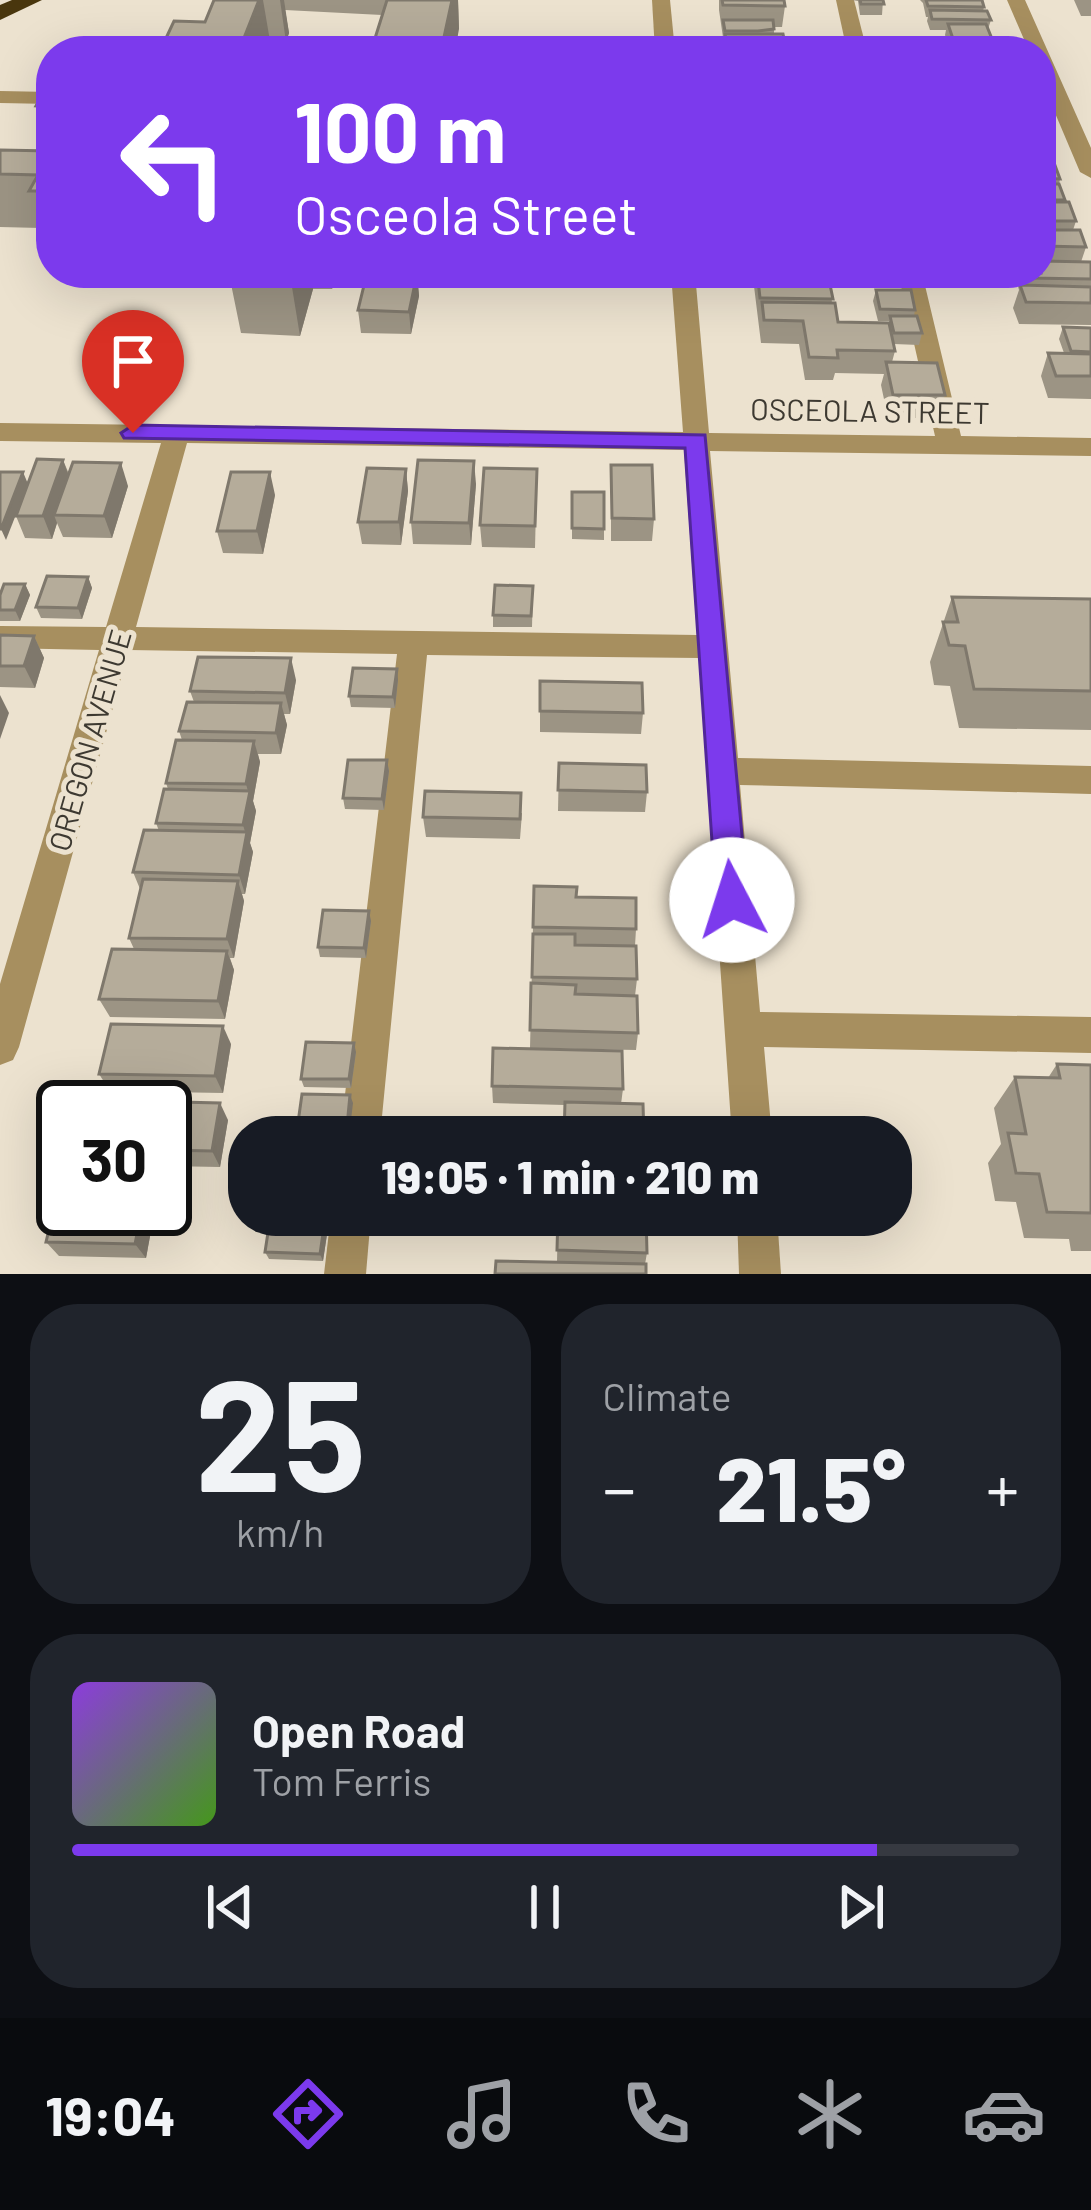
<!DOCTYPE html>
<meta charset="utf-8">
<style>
:root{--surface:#171b24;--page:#20242c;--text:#f1f3f6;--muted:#9ea1a6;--line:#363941;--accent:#7c3aed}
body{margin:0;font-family:Barlow,sans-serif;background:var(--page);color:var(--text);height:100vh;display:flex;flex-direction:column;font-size:45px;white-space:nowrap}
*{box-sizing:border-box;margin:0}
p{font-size:39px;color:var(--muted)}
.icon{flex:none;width:66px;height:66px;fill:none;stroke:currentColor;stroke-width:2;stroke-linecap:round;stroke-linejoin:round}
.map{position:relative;height:1274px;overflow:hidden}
.side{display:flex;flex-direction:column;gap:30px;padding:30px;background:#0d0f14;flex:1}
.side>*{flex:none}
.guide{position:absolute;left:36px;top:36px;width:1020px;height:252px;border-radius:48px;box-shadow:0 12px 48px #0002;background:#7c3aed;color:#fff;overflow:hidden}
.speed{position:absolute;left:36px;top:1080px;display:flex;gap:24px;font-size:60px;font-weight:700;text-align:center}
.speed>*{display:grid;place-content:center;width:156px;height:156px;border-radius:50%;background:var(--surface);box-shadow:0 12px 48px #0002;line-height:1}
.speed .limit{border:6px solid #111;border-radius:18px;background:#fff;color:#111}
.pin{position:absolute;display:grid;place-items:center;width:102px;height:102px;color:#fff;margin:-123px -51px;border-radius:50% 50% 50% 0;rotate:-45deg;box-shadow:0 0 12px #0007}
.pin .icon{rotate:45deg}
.me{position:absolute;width:132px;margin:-66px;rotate:355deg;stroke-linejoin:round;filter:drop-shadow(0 0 9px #0008)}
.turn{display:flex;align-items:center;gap:42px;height:252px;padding:0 60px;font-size:54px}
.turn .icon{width:156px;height:156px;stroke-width:2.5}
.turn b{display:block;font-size:84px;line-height:102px}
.big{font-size:90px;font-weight:800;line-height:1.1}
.side .widget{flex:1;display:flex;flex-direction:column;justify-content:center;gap:18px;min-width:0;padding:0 42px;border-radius:48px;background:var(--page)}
.side .dial{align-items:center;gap:0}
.dial b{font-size:156px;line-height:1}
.song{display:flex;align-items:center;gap:36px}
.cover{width:144px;height:144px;border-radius:18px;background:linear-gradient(135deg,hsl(270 70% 55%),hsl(100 70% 35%))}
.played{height:12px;border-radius:6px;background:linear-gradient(90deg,var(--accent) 85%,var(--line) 85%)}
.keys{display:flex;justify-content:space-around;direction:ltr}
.heat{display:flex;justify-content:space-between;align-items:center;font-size:66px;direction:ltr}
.side .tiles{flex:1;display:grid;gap:30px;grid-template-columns:1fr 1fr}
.widget:last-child{grid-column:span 2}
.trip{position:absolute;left:228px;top:1116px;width:684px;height:120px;border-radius:48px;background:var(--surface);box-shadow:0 12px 48px #0002;font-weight:800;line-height:120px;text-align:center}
.menu{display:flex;height:192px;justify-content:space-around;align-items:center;background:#090b0e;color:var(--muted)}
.menu .icon{width:84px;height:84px}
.menu .selected{color:var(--accent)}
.menu b{font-size:54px;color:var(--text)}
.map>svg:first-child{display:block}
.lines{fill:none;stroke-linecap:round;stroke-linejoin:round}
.minor{fill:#a78f5f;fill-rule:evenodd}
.highway{fill:#49360d;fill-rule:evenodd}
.wall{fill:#9c9484}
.shaded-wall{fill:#7f786c}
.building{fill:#b5ac9a;stroke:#7f786c;stroke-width:3}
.route{fill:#7c3aed;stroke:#51269a;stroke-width:3}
.labels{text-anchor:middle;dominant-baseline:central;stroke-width:10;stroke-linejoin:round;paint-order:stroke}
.street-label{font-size:30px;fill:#3d3931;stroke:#ece2cf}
</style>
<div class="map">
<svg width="1091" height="1274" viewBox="0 0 1091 1274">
<rect width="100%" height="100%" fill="#ece2cf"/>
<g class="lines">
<g class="minor">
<polygon points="652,0 670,0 675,51 655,51"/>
<polygon points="836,0 854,0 867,51 847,51"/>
<polygon points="1007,0 1025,0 1091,148 1091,178 1080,172 1041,80 1041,51 1029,51"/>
<polygon points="0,91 51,92 51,104 0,103"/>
<path d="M671,273H695L709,433L935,436L898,273H922L961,436L1091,438V456L710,451L738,758L1091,766V794L740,785L760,1012L1091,1017V1053L764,1047L772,1137H732L699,658L427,655L380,1137H340L397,654L129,650L19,1047L13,1060L0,1065V984L99,650L0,648V626L106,627L161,443L0,441V423L683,432ZM187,443L684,450L697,635L136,627Z"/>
<polygon points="331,1215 371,1215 366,1274 324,1274"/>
<polygon points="737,1215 777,1215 781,1274 739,1274"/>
</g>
<polygon class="highway" points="12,0 42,0 0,20 0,5"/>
</g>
<g class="wall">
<polygon points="214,0 458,0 459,29 382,15 285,10 289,33 286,42 270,41 266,51 160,51 205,22"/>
<polygon points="719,0 784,0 785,6 782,27 774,27 774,34 785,44 784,51 725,51 719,10"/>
<polygon points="852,0 883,0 882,15 860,15 858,1"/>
<polygon points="920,0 982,0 984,7 983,11 991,20 988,29 992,39 990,46 999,51 954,51 955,49 950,49 945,35 946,30 930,30 927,21 928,17 926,17 923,3"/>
<polygon points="1074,0 1091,0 1091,16 1081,16"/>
<polygon points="51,79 51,244 46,244 41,228 0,227 0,150 50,151 36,106"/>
<polygon points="1041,160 1060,179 1059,184 1065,200 1064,202 1076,221 1073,230 1086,247 1081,262 1091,262 1091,325 1019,324 1013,308 1019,290 1017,283 1020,273 1041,273"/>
<polygon points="232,273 337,273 332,289 313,289 300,336 241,333 230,279"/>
<polygon points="749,273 829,273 832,303 838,322 889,323 889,321 878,321 873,301 876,290 915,310 914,316 922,333 919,345 894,344 895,351 892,362 945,395 938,418 888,418 881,385 884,374 835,373 833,380 805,380 799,344 761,343 753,278 749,278"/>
<polygon points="417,274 419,296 411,334 361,333 358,310"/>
<polygon points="1063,327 1091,328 1091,399 1048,398 1041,376 1048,353 1064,353 1059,339"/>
<polygon points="63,460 69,474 128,486 112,538 63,537 57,523 52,539 25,538 16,516"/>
<polygon points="611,465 654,519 652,541 611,541"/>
<polygon points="406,469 408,491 401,545 362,544 358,522"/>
<polygon points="537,469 535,548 482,547 480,525"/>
<polygon points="476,484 471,545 413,544 411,522"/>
<polygon points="572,492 604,492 604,540 572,539"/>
<polygon points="275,495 263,554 223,553 217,531"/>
<polygon points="88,577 92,588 82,619 41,618 36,607"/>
<polygon points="25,584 30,595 20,621 0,621 0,595"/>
<polygon points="533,586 532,627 493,627 493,615"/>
<polygon points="952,597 1091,599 1091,730 959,728 950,686 934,685 930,662"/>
<polygon points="0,635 34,636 44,658 35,688 0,687"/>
<polygon points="296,680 290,714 284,714 287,725 281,754 258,754 260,762 253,801 256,811 250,843 253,852 245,894 242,894 244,901 234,958 230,958 234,970 225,1019 110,1017 99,999 134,949 129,938 140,889 133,872 159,831 156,823 168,789 166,783 182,740 179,731 194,702 190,691"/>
<polygon points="398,680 395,708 351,707 349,696"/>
<polygon points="540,711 643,713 641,734 540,732"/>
<polygon points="387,760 389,771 384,810 345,809 343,798"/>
<polygon points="559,763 647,792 645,812 558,811"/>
<polygon points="522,813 520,839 426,837 423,817"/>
<polygon points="576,897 636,929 635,946 637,979 635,996 638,1033 636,1050 530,1048 533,927"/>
<polygon points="371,921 366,958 320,957 318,947"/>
<polygon points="231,1044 223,1093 110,1091 99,1074"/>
<polygon points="356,1052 351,1088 304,1087 301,1079"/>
<polygon points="1057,1064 1091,1065 1091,1251 1071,1251 1069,1239 1024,1238 1016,1202 995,1201 988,1163 1001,1144 994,1108 1015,1077 1048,1078"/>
<polygon points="492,1086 623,1089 621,1104 565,1105 493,1103"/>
<polygon points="165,1107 228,1120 220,1167 165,1166"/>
<polygon points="155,1209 146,1258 59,1256 46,1242"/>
<polygon points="277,1215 339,1215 338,1224 280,1223"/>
<polygon points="558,1215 647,1253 645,1264 557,1262"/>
<polygon points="324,1227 327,1234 323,1261 269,1259 265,1252"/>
</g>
<g class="shaded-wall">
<polygon points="259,0 263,0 270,41 266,51 243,51 242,43"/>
<polygon points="280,0 284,0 289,33 286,42"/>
<polygon points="452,0 458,0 459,29 455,51 441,51"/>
<polygon points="293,273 311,273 313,289 300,336 291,281"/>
<polygon points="330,273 337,273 332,289"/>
<polygon points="417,274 419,296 411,334 409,312"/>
<polygon points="63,460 71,482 54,515 57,523 52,539 43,516"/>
<polygon points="474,461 476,484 471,545 469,523"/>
<polygon points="121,463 128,486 112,538 104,516"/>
<polygon points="406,469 408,491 401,545 399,522"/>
<polygon points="23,472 28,484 6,540 1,529"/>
<polygon points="270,472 275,495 263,554 257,531"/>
<polygon points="88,577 92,588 82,619 78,608"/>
<polygon points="25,584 30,595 20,621 15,610"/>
<polygon points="34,636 44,658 35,688 24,666"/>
<polygon points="291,658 296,680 290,714 285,693"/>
<polygon points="397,669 398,680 395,708 393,697"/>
<polygon points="0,695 9,713 0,739"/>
<polygon points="281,703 287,725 281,754 276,733"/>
<polygon points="254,741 260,762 253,801 256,811 250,843 253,852 245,894 239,875 246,835 243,825 249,795 246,784"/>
<polygon points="387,760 389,771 384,810 382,799"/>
<polygon points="238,881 244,901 234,958 227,939"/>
<polygon points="369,911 371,921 366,958 364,948"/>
<polygon points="227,951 234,970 225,1019 218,1001"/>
<polygon points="223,1026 231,1044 223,1093 215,1076"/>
<polygon points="354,1043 356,1052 351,1088 349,1079"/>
<polygon points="350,1095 353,1103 349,1137 346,1137"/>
<polygon points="220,1103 228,1120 220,1167 212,1151"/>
<polygon points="142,1209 155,1209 146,1258 135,1244"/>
<polygon points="324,1227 327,1234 323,1261 320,1254"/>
</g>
<g class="building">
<polygon points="214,0 259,0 242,43 254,43 251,51 160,51 174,21 205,22"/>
<polygon points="387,0 452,0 441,51 371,51"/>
<polygon points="722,0 784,0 785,6 723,5"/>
<polygon points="860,0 883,0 884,4 861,4"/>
<polygon points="926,0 982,0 984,7 928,6"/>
<polygon points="930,10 987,11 991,20 932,19"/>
<polygon points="723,20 773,20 774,29 758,31 725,31"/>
<polygon points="948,24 986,24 992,39 953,39"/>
<polygon points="725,34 783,34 785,44 760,43 760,47 778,48 778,51 728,51"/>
<polygon points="877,40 904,40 907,51 879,51"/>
<polygon points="956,46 998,46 999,51 957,51"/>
<polygon points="51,79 51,107 36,106"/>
<polygon points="0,150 51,151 51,191 29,191 38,175 0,174"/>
<polygon points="1041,160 1053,160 1060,179 1041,178"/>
<polygon points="1041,184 1059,184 1065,200 1041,200"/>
<polygon points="1041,202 1069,202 1076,221 1041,221"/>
<polygon points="1041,230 1080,230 1086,247 1041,246"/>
<polygon points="1041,261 1091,262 1091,279 1029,278 1028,273 1041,273"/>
<polygon points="232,273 293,273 291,281 230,279"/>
<polygon points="367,273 417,274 409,312 358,310"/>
<polygon points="757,273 829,273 829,277 757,275"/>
<polygon points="758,280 829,280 833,299 760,298"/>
<polygon points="1020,285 1091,287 1091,303 1026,302"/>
<polygon points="876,290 911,290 915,310 880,309"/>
<polygon points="762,302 835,303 838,322 889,323 895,351 837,350 838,358 809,357 803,321 764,320"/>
<polygon points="890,316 917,316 922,333 894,333"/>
<polygon points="1063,327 1091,328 1091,352 1071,351"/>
<polygon points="1048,353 1091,354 1091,376 1056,376"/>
<polygon points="886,362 937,363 945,395 893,395"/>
<polygon points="37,459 63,460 43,516 16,516"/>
<polygon points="418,460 474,461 469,523 411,522"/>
<polygon points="73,462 121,463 104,516 54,515"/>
<polygon points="611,465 652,465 654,519 612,518"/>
<polygon points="367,468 406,469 399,522 358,522"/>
<polygon points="484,468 537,469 535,526 480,525"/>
<polygon points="0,472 23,472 1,529 0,529"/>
<polygon points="231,472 270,472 257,531 217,531"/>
<polygon points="572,492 604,492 604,529 572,528"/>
<polygon points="47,576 88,577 78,608 36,607"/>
<polygon points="4,584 25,584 15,610 0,610 0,595"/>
<polygon points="495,585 533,586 531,616 493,615"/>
<polygon points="952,597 1091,599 1091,691 974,689 965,646 949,645 943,622 958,622"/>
<polygon points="0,635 34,636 24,666 0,666"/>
<polygon points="198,657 291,658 285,693 190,691"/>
<polygon points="353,668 397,669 393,697 349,696"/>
<polygon points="540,681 642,683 643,713 540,711"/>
<polygon points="187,702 281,703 276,733 179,731"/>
<polygon points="176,740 254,741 246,784 166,783"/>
<polygon points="348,760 387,760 382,799 343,798"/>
<polygon points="559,763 646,765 647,792 558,790"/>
<polygon points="164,789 250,791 243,825 156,823"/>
<polygon points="425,791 521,793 520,819 423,817"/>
<polygon points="144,830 247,832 239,875 133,872"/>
<polygon points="143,879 238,881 227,939 129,938"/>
<polygon points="534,886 577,887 576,897 636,898 636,929 533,927"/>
<polygon points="323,910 369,911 364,948 318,947"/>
<polygon points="533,934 575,934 575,945 636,946 637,979 532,977"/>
<polygon points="112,949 227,951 218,1001 99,999"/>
<polygon points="531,983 576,985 575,994 637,996 638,1033 530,1030"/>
<polygon points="111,1024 223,1026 215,1076 99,1074"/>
<polygon points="306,1042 354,1043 349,1079 301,1079"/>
<polygon points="493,1048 622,1051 623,1089 492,1086"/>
<polygon points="1057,1064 1091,1065 1091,1213 1047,1212 1039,1174 1016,1173 1008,1133 1026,1134 1015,1077 1060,1078"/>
<polygon points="302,1094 350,1095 346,1137 296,1137"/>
<polygon points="92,1100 220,1103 212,1151 165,1150 165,1107 90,1107"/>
<polygon points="565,1102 643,1104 644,1137 564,1137"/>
<polygon points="63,1172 63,1209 142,1209 135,1244 46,1242"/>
<polygon points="277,1215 336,1215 335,1217"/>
<polygon points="558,1215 646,1215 647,1253 557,1250"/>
<polygon points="269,1226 324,1227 320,1254 265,1252"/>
<polygon points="496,1261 646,1264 646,1274 495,1274"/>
</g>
<polygon class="route" points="133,425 705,435 748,900 744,910 732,914 721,910 716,900 685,448 124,438 121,433"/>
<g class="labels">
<g class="street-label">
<text transform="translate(870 410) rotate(1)">OSCEOLA STREET</text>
<text transform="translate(89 740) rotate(-74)">OREGON AVENUE</text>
</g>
</g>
</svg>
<div class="speed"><div class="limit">30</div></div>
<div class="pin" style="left:133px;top:433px;background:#d93025"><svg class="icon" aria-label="arrive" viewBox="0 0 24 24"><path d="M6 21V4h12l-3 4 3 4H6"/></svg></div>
<svg class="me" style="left:732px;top:900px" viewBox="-20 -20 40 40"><circle r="19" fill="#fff"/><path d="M0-13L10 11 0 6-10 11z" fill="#7c3aed"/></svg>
<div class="trip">19:05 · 1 min · 210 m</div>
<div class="guide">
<div class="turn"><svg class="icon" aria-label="left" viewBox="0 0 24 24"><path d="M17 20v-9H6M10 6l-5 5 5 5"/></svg><div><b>100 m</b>Osceola Street</div></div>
</div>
</div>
<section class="side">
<div class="tiles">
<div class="widget dial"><b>25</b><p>km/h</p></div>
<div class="widget"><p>Climate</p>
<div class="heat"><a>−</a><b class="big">21.5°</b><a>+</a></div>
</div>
<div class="widget">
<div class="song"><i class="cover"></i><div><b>Open Road</b><p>Tom Ferris</p></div></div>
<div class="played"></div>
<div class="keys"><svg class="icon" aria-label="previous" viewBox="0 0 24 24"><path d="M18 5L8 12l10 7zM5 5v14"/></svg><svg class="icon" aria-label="pause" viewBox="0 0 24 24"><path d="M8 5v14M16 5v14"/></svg><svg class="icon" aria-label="next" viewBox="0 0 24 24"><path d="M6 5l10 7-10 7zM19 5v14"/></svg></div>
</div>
</div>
</section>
<nav class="menu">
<b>19:04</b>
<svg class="icon selected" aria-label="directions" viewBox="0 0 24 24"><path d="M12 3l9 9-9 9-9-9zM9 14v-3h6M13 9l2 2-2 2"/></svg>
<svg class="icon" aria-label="music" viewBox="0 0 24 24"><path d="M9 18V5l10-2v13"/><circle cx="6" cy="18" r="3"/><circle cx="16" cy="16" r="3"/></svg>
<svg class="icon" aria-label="phone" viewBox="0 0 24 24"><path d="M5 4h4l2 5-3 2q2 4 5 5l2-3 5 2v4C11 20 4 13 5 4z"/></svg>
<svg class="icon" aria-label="climate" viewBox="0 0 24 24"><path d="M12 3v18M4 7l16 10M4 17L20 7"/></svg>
<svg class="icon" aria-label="car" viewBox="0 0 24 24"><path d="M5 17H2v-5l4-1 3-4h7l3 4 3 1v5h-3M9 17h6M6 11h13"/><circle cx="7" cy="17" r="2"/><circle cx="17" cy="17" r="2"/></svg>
</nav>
